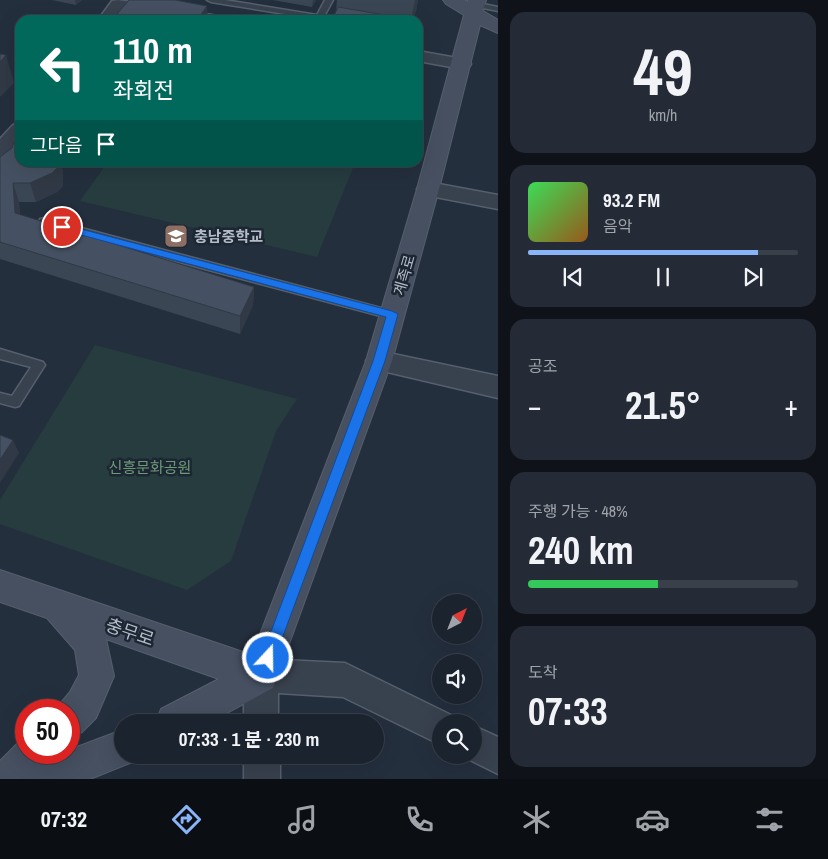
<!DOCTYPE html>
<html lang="ko">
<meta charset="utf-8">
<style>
:root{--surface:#1b232e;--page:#242b36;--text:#f1f3f6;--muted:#a0a4aa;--line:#39404a;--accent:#8ab4f8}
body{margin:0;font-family:"Archivo Narrow","Noto Sans KR",sans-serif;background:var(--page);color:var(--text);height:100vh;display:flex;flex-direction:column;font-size:19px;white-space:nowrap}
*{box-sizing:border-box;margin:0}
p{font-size:16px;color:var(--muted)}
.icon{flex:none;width:28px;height:28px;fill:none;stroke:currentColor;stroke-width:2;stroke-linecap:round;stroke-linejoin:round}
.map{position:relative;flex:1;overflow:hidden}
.panel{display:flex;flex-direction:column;gap:12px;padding:12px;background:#0f1319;width:330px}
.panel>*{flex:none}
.banner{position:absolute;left:15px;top:15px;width:408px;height:152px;border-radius:15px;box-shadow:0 5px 20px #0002,0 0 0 1px var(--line);background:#00695c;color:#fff;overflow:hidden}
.needle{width:32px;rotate:42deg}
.buttons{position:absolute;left:432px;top:594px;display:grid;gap:10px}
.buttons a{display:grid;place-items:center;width:50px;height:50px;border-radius:50%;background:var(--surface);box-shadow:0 5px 20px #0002,0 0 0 1px var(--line);font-size:25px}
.speed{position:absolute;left:15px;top:699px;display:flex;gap:10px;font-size:25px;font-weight:700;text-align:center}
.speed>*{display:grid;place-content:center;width:65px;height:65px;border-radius:50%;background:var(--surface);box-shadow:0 5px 20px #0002,0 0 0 1px var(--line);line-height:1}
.speed .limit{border:8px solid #d22;background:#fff;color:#111}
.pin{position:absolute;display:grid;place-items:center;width:42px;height:42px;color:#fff;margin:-21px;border:2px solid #fff;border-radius:50%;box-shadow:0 1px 5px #0007}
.me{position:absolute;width:55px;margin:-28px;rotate:21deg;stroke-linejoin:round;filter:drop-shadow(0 0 4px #0008)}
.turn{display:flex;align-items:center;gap:18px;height:105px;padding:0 15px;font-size:22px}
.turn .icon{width:65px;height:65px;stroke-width:2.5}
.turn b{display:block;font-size:35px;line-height:42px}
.then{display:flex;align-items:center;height:48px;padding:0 15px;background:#0003;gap:10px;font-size:19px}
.big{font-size:38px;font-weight:700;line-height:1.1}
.panel .widget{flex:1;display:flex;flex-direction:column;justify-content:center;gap:8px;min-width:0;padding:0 18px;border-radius:15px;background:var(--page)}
.panel .dial{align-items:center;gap:0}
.dial b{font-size:65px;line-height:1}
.song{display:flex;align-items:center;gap:15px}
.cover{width:60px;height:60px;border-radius:8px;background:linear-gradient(135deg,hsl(130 70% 55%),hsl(30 70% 35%))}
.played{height:5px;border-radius:2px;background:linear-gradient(90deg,var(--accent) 85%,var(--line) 85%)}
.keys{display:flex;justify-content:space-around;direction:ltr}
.heat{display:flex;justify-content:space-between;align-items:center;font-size:28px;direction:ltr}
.charge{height:8px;border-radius:4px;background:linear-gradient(90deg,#34c759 48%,var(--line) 0)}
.trip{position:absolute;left:114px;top:714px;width:270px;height:50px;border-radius:25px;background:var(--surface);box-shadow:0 5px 20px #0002,0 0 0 1px var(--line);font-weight:700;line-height:50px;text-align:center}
.tabs{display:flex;height:80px;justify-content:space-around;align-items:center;background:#0b0e12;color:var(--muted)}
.tabs .icon{width:35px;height:35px}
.tabs .selected{color:var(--accent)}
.tabs b{font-size:22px;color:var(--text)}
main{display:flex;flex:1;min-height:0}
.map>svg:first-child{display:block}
.green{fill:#263c3f}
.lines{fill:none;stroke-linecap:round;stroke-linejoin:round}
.lane-casing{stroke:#565f6c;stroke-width:3}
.street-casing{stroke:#565f6c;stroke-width:3}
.secondary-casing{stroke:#565f6c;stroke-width:2}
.lane{fill:#38414e;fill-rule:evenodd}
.street{fill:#38414e;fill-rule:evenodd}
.secondary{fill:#465061;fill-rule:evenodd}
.wall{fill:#3b4654}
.shaded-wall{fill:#303945}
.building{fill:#455162;stroke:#303945}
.route{fill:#1a73e8;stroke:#114b97}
.labels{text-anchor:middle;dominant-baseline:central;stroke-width:5;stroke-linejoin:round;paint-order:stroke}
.poi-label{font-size:15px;font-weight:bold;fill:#b4bcc9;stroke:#1d2633;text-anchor:start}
.street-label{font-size:15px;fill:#b4bcc9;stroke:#1d2633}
.park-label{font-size:15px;fill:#6b9a76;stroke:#1d2633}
.near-street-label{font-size:18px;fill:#b4bcc9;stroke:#1d2633}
</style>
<main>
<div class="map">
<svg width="498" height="779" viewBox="0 0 498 779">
<rect width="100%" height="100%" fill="#242f3e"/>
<g class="green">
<polygon points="107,163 107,162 355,163 317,257 80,201"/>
<polygon points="95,345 297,399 276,431 231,561 187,590 0,524 0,500"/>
</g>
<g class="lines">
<g class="lane-casing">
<g id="lane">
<polygon points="207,0 225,0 317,15 325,0 333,0 322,20 211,2"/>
<polygon points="473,2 498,7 498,11 473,6"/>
<polygon points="44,218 392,311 398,315 392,319 40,225 39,222 40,219"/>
<polygon points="0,349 43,362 45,365 19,406 15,407 0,403 0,393 12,396 31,367 0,359"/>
</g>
</g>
<g class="street-casing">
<g id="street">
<polygon points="118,0 212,15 218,16 221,20 180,20 122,11 116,20 98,20 112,1"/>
<polygon points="418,51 468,60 471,64 468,68 462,69 418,61"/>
<polygon points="20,123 20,141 7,156 0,157 0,139 13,125"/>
<polygon points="428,182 498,195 498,209 420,194 417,189 420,184"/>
<polygon points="379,351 498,376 498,398 370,368 366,361 370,354"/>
<polygon points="261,659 345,663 453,716 456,722 441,722 441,745 343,697 278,693 278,722 244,722 244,676 249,664"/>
<polygon points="474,726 498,737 498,774 462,756 474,755"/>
<rect x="244" y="755" width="36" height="24"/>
</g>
</g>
<g class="secondary-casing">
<g id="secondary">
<polygon points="443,0 464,0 468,2 468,0 486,0 483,11 498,20 498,33 480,25 439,189 392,361 273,688 210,722 156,722 161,709 219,679 106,639 114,676 96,718 82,732 69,737 69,710 55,710 70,692 79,675 75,650 47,618 0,602 0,570 252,655 366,361 417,189 464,15 446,4"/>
<polygon points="122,730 122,755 137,755 135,761 90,779 0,779 0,761 22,739 26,737 26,752 53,752 51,757 69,752 69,750"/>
</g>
</g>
<use href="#lane" class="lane"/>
<use href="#street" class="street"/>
<use href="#secondary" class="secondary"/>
</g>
<g class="wall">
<polygon points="52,0 82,0 76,5"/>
<polygon points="273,0 316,0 312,7"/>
<polygon points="337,0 418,0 416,11 412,19 414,20 332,20 336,11"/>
<polygon points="0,157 61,163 63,173 63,186 57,192 36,202 19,202 20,215 254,287 253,305 240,334 0,259"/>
</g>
<g class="shaded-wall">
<polygon points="75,0 82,0 76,5"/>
<polygon points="313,0 316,0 312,7"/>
<polygon points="415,0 418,0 416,11 412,20 411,20"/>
<polygon points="207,6 208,20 197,20"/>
<polygon points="6,55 14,83 0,97 0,62"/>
<polygon points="58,162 61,162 61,163 63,173 63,186 57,192 36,202 30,183"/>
<polygon points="13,183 19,202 21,232 15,213"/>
<polygon points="254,287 253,305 240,334 240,316"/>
<polygon points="13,440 19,453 0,483 0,460"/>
</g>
<g class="building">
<polygon points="129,0 175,0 207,6 197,20 112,20"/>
<polygon points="338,7 414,20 343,20 333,18"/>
<polygon points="0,54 6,55 0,62"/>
<polygon points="20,135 20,162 58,162 58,167 52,173 30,183 13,183 15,213 254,287 240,316 0,242 0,157 12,148 14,142"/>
<polygon points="0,435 13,440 0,460"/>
</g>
<polygon class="route" points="62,224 392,311 398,314 385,361 273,663 268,665 263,663 261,658 373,361 386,317 59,229 58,227"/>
<defs>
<g id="school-square" transform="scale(1.25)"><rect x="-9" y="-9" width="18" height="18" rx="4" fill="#8d6e63" stroke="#1d2633"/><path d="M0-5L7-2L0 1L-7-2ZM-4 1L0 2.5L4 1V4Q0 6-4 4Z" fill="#fff"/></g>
</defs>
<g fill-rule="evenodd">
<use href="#school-square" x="176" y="236"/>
</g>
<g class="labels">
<g class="poi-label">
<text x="194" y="236">충남중학교</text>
</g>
<g class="street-label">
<text transform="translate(404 275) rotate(-74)">계족로</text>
</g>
<g class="park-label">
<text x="150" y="467">신흥문화공원</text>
</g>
<g class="near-street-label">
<text transform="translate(130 632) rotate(19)">충무로</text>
</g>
</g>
</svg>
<div class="buttons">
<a><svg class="needle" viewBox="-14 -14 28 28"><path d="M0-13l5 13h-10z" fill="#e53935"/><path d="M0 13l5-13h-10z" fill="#a0a4aa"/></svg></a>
<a><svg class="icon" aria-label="sound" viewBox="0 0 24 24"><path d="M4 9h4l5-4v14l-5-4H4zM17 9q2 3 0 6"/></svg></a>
<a><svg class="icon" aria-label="search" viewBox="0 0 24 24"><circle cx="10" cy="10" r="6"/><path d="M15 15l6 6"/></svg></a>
</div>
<div class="speed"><div class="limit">50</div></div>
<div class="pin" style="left:62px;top:227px;background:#d93025"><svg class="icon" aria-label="arrive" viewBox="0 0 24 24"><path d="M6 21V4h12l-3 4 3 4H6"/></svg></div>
<svg class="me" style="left:268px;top:658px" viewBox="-20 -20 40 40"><circle r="17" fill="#1a73e8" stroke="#fff" stroke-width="3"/><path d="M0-11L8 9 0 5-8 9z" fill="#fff"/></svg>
<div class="trip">07:33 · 1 분 · 230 m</div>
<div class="banner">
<div class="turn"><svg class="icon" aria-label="left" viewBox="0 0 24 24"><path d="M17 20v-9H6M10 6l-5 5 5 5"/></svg><div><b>110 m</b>좌회전</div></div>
<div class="then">그다음<svg class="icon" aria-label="arrive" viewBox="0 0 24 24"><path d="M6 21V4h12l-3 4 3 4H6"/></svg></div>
</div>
</div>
<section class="panel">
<div class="widget dial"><b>49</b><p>km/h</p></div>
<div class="widget">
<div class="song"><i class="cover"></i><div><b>93.2 FM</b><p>음악</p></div></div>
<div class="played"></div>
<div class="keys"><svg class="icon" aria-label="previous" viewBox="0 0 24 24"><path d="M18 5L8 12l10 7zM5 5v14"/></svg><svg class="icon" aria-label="pause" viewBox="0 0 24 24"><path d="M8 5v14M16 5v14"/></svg><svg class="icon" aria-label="next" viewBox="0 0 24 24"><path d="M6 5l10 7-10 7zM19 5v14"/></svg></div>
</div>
<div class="widget"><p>공조</p>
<div class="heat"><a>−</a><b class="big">21.5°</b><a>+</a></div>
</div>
<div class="widget"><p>주행 가능 · 48%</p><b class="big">240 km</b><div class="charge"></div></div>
<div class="widget"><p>도착</p><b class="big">07:33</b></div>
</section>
</main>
<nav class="tabs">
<b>07:32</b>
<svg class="icon selected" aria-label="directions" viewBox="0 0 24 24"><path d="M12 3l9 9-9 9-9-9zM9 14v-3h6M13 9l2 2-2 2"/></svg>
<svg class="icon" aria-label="music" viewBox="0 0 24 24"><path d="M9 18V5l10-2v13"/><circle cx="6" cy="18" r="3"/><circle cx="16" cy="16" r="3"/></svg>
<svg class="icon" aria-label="phone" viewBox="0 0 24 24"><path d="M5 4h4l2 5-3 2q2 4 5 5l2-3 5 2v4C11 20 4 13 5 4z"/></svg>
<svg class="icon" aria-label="climate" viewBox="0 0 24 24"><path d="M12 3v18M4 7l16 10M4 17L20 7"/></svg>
<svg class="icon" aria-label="car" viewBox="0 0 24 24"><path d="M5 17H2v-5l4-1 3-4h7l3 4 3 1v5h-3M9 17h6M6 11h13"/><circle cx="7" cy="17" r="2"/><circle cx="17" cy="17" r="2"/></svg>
<svg class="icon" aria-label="filters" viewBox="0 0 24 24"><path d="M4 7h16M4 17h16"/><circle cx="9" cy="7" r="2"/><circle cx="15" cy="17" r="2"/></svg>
</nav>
